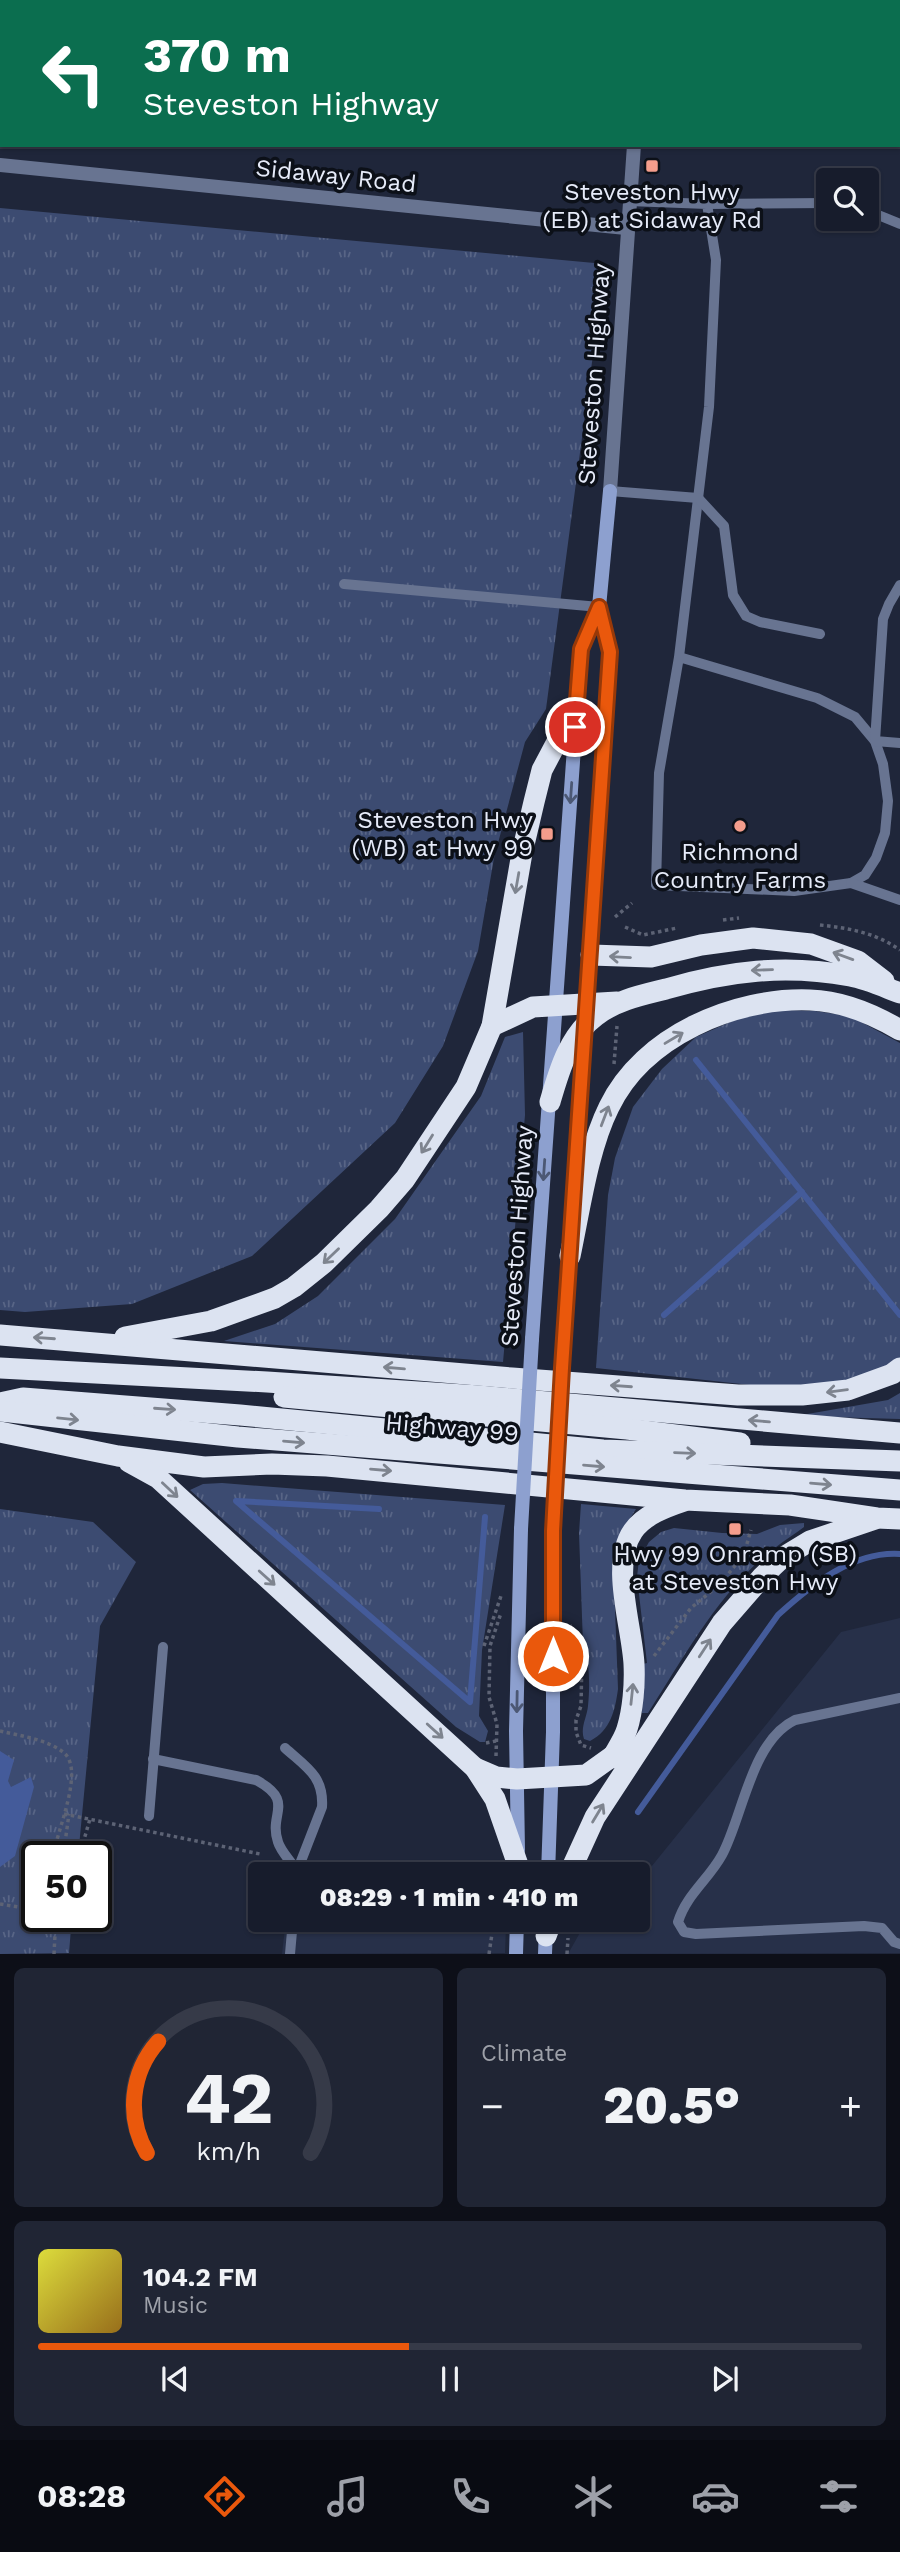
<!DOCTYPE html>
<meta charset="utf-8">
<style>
:root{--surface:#171c2c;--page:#202534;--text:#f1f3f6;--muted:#9ea1a9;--line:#363a48;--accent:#ea580c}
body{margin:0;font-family:"Work Sans",sans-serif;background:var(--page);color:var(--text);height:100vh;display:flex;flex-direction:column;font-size:26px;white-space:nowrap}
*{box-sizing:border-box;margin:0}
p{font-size:23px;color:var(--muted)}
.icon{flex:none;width:38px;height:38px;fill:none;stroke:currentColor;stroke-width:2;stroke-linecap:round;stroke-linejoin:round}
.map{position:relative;height:1954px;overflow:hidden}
.details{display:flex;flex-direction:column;gap:14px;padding:14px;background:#0d0f18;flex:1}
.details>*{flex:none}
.top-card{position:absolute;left:0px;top:0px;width:901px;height:147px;box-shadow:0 2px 5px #0004,0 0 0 2px var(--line);background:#0b6e4f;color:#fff;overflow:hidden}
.fabs{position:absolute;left:816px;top:168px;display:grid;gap:14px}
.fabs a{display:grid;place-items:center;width:63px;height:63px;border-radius:7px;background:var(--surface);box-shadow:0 2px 5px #0004,0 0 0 2px var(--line);font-size:35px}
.speed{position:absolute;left:21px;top:1841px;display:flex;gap:14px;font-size:35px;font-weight:700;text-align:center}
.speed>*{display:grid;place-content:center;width:91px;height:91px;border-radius:50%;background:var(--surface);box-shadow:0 2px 5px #0004,0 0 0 2px var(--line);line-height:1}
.speed .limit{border:4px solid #111;border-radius:10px;background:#fff;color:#111}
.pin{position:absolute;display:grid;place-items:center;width:60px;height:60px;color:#fff;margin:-30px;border:4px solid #fff;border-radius:50%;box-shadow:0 2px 7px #0007}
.me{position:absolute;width:77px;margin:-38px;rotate:0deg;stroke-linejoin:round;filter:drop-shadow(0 0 5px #0008)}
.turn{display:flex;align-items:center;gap:24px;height:147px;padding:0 28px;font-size:32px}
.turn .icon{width:91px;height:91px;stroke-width:2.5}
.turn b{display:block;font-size:49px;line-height:60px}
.big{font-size:52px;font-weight:800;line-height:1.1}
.details .tile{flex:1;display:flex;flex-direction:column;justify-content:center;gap:10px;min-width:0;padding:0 24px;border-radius:10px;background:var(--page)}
.details .dial{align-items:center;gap:0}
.dial svg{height:182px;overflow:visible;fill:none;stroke:var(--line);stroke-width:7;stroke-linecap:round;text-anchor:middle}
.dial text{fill:var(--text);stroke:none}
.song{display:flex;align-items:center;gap:21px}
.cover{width:84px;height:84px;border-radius:10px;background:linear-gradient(135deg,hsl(60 70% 55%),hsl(40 70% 35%))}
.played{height:7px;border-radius:4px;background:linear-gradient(90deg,var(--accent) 45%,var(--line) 45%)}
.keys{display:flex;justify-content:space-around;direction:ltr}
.heat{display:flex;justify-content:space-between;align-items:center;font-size:38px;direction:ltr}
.details .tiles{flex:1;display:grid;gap:14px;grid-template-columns:1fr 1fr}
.tile:last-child{grid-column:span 2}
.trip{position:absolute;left:248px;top:1862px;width:402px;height:70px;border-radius:7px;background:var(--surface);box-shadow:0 2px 5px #0004,0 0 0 2px var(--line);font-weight:800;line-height:70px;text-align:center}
.menu{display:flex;height:112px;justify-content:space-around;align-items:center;background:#090b12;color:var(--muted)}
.menu .icon{width:49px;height:49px}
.menu .selected{color:var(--accent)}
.menu b{font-size:32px;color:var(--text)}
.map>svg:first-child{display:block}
.built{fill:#273049}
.grass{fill:url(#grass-tufts)}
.water{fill:#445b9a}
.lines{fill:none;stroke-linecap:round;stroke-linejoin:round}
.stream{stroke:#445b9a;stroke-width:6}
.path{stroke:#5d6375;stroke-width:3.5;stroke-dasharray:3.5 3.5;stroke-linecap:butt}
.service{stroke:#687491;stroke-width:10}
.minor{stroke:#687491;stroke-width:14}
.tertiary{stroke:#687491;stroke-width:14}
.secondary{stroke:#8da0cf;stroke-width:14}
.motorway{stroke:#dce3f1;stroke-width:21}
.secondary-bridge{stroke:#8da0cf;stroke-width:14}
.oneway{stroke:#4c5874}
.oneway2{stroke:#7e848f}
.route-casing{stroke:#983908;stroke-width:18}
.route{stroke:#ea580c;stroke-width:12}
.poi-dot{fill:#f49d8c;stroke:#0c1018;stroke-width:2.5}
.labels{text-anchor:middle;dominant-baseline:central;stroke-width:7;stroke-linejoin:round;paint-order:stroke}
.street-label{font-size:24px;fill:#e6ebf9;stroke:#0c1018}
.poi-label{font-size:24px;fill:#e6ebf9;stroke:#0c1018}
</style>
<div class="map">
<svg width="900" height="1954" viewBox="0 0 900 1954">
<defs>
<pattern id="grass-tufts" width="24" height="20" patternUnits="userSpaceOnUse" patternTransform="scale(1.75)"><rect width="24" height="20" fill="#3c4b71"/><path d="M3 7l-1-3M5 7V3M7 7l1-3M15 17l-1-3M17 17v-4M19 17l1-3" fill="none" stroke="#586586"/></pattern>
</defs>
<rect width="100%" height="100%" fill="#1f263a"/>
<g class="built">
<polygon points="900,1618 900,1953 568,1954 587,1920 639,1920 639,1882 841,1632"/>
<polygon points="286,1920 443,1920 506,1926 505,1953 282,1954"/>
</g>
<g class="grass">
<polygon points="0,208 605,264 546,709 525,742 494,858 478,951 443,1046 395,1123 252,1256 132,1304 25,1312 0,1310"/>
<polygon points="784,1010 815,1011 850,1016 900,1043 900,1359 854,1381 786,1389 596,1368 608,1195 615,1158 633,1107 662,1069 696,1037 753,1012"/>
<polygon points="523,1032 525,1115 503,1362 224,1341 275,1324 318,1296 395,1219 481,1096 505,1037"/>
<polygon points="900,1393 900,1419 796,1416 888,1400"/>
<polygon points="222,1483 505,1505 482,1650 479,1716 488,1731 485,1742 480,1742 456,1727 190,1490 203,1484"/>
<path d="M581,1504L636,1509L620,1535L613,1556L618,1689C615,1710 611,1730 590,1741L584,1739C580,1728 587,1717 588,1706C590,1686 590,1663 583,1644L579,1533Z"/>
<polygon points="0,1509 93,1522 136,1562 100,1626 78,1857 37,1857 37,1916 72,1916 69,1953 0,1954"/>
<path d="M804,1523V1527C789,1538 773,1548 760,1560C713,1603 682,1660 648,1713H642L643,1664L647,1663L637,1577L639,1560L649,1542L661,1532L674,1528L722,1533L757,1534L780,1525Z"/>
</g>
<polygon class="water" points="0,1751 14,1760 8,1781 11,1787 31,1777 34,1787 15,1856 0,1867"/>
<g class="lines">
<g class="stream">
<polyline points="696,1060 900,1315"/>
<polyline points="664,1315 802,1192"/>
<polyline points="379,1509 236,1501 470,1702 485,1517"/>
<path d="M638,1812L778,1615C811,1585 853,1551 900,1554"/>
</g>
<g class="path">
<polyline points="615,917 632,903"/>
<polyline points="723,920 739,918"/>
<path d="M820,925C849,928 876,933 900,950"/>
<polyline points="625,927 643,935 677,928"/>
<polyline points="614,1064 617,1026"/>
<polyline points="570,1625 582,1656 581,1706 576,1720 576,1732 581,1745 591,1748"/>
<polyline points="484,1646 502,1593"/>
<polyline points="654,1656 691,1608 720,1584 734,1567 744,1554 751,1530"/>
<path d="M0,1731C20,1736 46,1739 63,1752C86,1769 56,1832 53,1857"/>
<polyline points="486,1743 496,1741"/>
<polyline points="496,1756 497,1724 489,1697 490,1646 501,1613"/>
<polyline points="64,1814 260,1854"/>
<polyline points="63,1857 69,1814"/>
<polyline points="79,1857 90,1819"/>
<polyline points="0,1904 37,1910"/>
<polyline points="54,1954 56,1916"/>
<polyline points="489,1954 494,1920"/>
<polyline points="567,1954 568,1938"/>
</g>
<g class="service">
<polyline points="629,201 707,204 716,260 709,407 679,657 659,773 656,885 794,891 851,883 865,875 876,858 885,833 888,801 883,764 875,741 855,717 817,698 679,657"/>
<polyline points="707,204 828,203"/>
<polyline points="866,210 900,224"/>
<polyline points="610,491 698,498 724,526 733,595 746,616 760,622 820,634"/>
<polyline points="344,584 599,607"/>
<polyline points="900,585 889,604 883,619 875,741 900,743"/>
<polyline points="851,883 900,900"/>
<path d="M900,1698L795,1720C751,1741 743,1816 722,1855C709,1879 686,1895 678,1922L684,1932L696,1934L864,1926L882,1928L894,1942L900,1944"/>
<path d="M285,1748C306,1767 324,1776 322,1807L296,1874"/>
<path d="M153,1759L256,1780C296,1802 268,1813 278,1842C281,1852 291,1861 296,1870"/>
<polyline points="149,1816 163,1647"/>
<polyline points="290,1954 293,1920"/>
</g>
<polyline class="minor" points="0,165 626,228"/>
<g class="tertiary">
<polyline points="646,2 646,0"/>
<polyline points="610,491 634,145"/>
</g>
<g class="secondary">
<polyline points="575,1191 610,652 599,607"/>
<polyline points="532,1339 581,649 599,607 610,491"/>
<polyline points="564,1340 571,1249"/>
<polyline points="518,1850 516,1731 521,1529"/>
<polyline points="548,1874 553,1732 553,1531"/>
<polyline points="516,1954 517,1920"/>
<polyline points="545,1954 546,1928"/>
</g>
<g class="motorway">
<polyline points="591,955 651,957 701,945 753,938 811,944 858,961 884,981"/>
<polyline points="492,1026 533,1007 617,1002"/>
<path d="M550,1102C559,1071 569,1035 597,1015C617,1000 642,995 666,989C728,971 785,964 850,976C867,979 884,987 900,993"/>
<path d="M570,1256C580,1209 588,1149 609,1107C643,1036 735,997 810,1000C843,1001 873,1014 900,1030"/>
<polyline points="0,1335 512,1378 738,1395 802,1395 848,1390 892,1374 900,1368"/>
<polyline points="125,1337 211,1321 275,1298 294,1287 324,1263 379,1209 405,1179 466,1087 492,1026 522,853 534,802 542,770 577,704"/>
<polyline points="0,1368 267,1382 479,1396 900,1433"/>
<polyline points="284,1397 627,1429 740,1443"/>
<polyline points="0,1403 23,1398 240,1415 603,1450 900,1461"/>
<polyline points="0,1411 238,1437 900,1490"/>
<polyline points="0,1432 118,1456 204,1467 272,1464 327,1466 685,1500 790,1505 877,1518 900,1519"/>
<polyline points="129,1462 158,1478 475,1768 495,1799 518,1865"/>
<path d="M612,1758C617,1749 624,1739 627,1729C633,1710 635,1684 634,1664C632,1626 610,1564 633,1531C644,1515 666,1507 684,1501"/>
<polyline points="475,1768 496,1777 517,1779 586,1775 621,1750"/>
<polyline points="569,1874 595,1817 722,1623 763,1576 782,1558 810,1541 875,1519"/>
<polyline points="546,1936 552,1920"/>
</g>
<g class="secondary-bridge">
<polyline points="521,1529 532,1339"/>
<polyline points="553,1531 564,1340"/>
</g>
</g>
<defs><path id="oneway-shaft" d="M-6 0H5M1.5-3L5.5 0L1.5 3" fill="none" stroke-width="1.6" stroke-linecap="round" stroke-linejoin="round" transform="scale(1.75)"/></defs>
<g class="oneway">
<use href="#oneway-shaft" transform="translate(571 793) rotate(94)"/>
<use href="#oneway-shaft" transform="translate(544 1170) rotate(94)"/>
<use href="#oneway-shaft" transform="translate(517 1702) rotate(91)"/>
</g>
<g class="oneway2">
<use href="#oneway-shaft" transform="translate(517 883) rotate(100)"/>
<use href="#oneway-shaft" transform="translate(843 956) rotate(-160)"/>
<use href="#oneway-shaft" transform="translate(620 957) rotate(-177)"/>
<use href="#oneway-shaft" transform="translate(762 970) rotate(178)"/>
<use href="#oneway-shaft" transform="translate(674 1038) rotate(-31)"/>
<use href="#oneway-shaft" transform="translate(605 1116) rotate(-69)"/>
<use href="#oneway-shaft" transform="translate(427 1144) rotate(122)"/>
<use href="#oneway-shaft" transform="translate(331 1256) rotate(136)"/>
<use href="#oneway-shaft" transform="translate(44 1338) rotate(-176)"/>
<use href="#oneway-shaft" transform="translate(394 1368) rotate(-175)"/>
<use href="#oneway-shaft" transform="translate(621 1386) rotate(-176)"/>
<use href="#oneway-shaft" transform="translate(837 1391) rotate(173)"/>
<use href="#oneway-shaft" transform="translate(165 1409) rotate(4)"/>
<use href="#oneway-shaft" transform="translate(68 1419) rotate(6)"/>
<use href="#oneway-shaft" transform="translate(759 1421) rotate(-175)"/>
<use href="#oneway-shaft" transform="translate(294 1442) rotate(5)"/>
<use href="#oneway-shaft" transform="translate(685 1453) rotate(2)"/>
<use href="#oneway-shaft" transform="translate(594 1466) rotate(5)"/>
<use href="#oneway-shaft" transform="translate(381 1470) rotate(5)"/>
<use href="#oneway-shaft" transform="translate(821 1484) rotate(5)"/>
<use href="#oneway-shaft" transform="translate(170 1490) rotate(43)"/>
<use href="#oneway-shaft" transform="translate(267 1578) rotate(42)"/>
<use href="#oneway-shaft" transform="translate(705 1648) rotate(-57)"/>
<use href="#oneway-shaft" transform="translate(632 1694) rotate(-84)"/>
<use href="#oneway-shaft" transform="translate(435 1731) rotate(42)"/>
<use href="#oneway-shaft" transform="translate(598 1813) rotate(-59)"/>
</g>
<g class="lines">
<g class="route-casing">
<polyline id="route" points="553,1656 553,1531 562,1368 610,652 599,607 581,649 575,727"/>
</g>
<use href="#route" class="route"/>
</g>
<g class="poi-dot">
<rect x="645" y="159" width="14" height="14" rx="3.5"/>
<circle cx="740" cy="826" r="7"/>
<rect x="540" y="827" width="14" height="14" rx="3.5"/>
<rect x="728" y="1522" width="14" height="14" rx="3.5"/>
</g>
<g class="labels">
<g class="street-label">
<text transform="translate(336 176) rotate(6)">Sidaway Road</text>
<text transform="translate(594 374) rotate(-86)">Steveston Highway</text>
<text transform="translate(517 1236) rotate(-86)">Steveston Highway</text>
<text transform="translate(452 1428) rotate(5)">Highway 99</text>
</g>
<g class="poi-label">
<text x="652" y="192">Steveston Hwy<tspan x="652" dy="28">(EB) at Sidaway Rd</tspan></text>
<text x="533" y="820" text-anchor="end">Steveston Hwy<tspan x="533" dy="28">(WB) at Hwy 99</tspan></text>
<text x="740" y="852">Richmond<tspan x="740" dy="28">Country Farms</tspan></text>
<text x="735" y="1554">Hwy 99 Onramp (SB)<tspan x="735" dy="28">at Steveston Hwy</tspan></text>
</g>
</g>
</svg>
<div class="fabs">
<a><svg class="icon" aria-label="search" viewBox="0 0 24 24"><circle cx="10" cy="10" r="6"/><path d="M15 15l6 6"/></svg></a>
</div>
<div class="speed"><div class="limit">50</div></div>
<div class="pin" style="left:575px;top:727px;background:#d93025"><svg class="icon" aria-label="arrive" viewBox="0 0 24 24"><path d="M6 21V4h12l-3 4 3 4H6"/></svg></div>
<svg class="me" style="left:553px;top:1656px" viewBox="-20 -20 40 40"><circle r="17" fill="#ea580c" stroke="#fff" stroke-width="3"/><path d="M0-11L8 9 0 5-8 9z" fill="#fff"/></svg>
<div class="trip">08:29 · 1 min · 410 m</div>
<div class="top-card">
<div class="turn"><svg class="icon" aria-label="left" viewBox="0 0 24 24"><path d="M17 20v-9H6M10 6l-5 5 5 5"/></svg><div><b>370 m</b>Steveston Highway</div></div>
</div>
</div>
<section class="details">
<div class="tiles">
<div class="tile dial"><svg viewBox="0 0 100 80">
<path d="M14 69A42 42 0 1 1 86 69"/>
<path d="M14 69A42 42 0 0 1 19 20" stroke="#ea580c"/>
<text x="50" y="56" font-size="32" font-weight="700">42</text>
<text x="50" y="72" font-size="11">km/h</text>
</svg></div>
<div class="tile"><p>Climate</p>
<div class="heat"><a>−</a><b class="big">20.5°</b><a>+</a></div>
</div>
<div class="tile">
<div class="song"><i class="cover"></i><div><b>104.2 FM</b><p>Music</p></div></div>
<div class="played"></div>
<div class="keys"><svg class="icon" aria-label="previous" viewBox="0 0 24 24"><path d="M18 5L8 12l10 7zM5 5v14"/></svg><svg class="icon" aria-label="pause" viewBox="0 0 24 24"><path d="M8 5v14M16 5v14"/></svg><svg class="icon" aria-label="next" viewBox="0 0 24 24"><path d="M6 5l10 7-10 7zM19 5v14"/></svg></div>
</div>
</div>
</section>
<nav class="menu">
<b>08:28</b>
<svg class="icon selected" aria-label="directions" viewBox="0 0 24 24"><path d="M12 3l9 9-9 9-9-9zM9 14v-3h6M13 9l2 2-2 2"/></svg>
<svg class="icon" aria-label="music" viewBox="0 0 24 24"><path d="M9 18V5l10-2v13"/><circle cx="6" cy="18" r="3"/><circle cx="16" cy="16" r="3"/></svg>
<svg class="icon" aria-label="phone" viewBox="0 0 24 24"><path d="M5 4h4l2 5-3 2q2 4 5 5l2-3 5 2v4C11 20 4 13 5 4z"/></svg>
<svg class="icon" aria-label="climate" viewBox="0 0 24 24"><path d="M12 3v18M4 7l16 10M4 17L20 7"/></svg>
<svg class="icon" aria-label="car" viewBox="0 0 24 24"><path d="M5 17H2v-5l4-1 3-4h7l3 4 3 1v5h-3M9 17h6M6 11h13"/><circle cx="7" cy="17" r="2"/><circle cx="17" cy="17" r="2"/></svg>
<svg class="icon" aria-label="filters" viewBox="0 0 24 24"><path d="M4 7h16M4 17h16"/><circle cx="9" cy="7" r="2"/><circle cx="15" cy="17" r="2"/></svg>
</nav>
